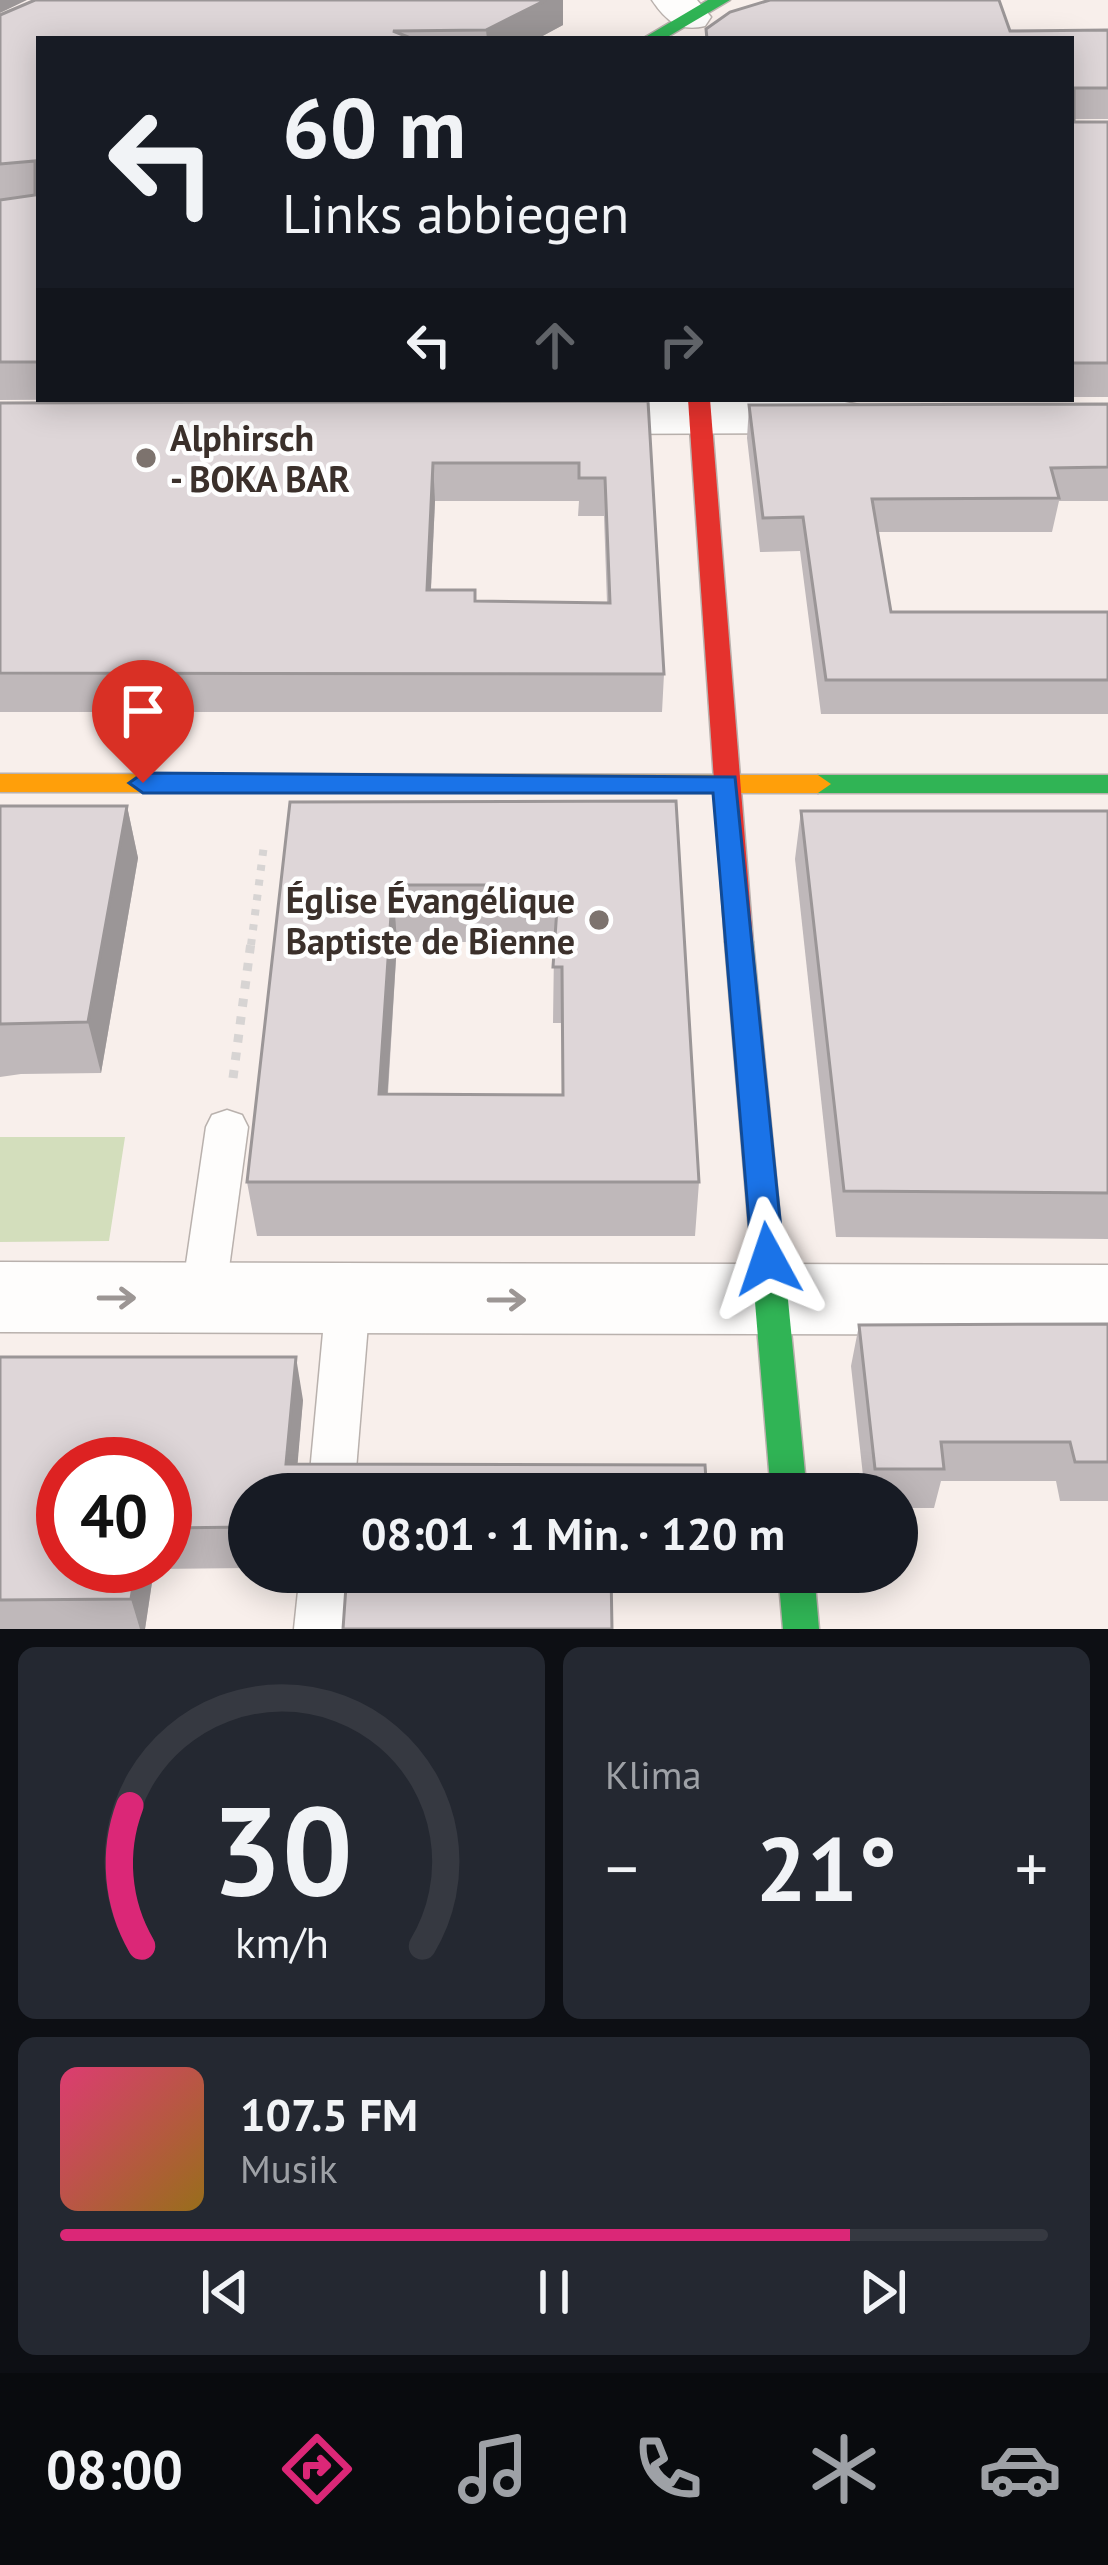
<!DOCTYPE html>
<html lang="de">
<meta charset="utf-8">
<style>
:root{--surface:#171b24;--page:#242831;--text:#f1f3f6;--muted:#9ea1a6;--line:#363941;--accent:#db2777}
body{margin:0;font-family:"PT Sans",sans-serif;background:var(--page);color:var(--text);height:100vh;display:flex;flex-direction:column;font-size:45px;white-space:nowrap}
*{box-sizing:border-box;margin:0}
p{font-size:39px;color:var(--muted)}
.icon{flex:none;width:66px;height:66px;fill:none;stroke:currentColor;stroke-width:2;stroke-linecap:round;stroke-linejoin:round}
.map{position:relative;height:1629px;overflow:hidden}
.panel{display:flex;flex-direction:column;gap:18px;padding:18px;background:#0d0f14;flex:1}
.panel>*{flex:none}
.banner{position:absolute;left:36px;top:36px;width:1038px;height:366px;border-radius:0px;box-shadow:0 6px 30px #0003;background:#171b24;color:var(--text);overflow:hidden}
.speed{position:absolute;left:36px;top:1437px;display:flex;gap:24px;font-size:60px;font-weight:700;text-align:center}
.speed>*{display:grid;place-content:center;width:156px;height:156px;border-radius:50%;background:var(--surface);box-shadow:0 6px 30px #0003;line-height:1}
.speed .limit{border:18px solid #d22;background:#fff;color:#111}
.pin{position:absolute;display:grid;place-items:center;width:102px;height:102px;color:#fff;margin:-123px -51px;border-radius:50% 50% 50% 0;rotate:-45deg;box-shadow:0 0 12px #0007}
.pin .icon{rotate:45deg}
.me{position:absolute;width:132px;margin:-66px;rotate:355deg;stroke-linejoin:round;filter:drop-shadow(0 0 9px #0008)}
.turn{display:flex;align-items:center;gap:42px;height:252px;padding:0 48px;font-size:54px}
.turn .icon{width:156px;height:156px;stroke-width:2.5}
.turn b{display:block;font-size:84px;line-height:102px}
.lanes{display:flex;align-items:center;height:114px;padding:0 48px;background:#0003;justify-content:center;gap:60px;direction:ltr}
.lanes .off{opacity:.35}
.big{font-size:90px;font-weight:700;line-height:1.1}
.panel .tile{flex:1;display:flex;flex-direction:column;justify-content:center;gap:18px;min-width:0;padding:0 42px;border-radius:18px;background:var(--page)}
.panel .dial{align-items:center;gap:0}
.dial svg{height:312px;overflow:visible;fill:none;stroke:var(--line);stroke-width:7;stroke-linecap:round;text-anchor:middle}
.dial text{fill:var(--text);stroke:none}
.song{display:flex;align-items:center;gap:36px}
.cover{width:144px;height:144px;border-radius:18px;background:linear-gradient(135deg,hsl(340 70% 55%),hsl(40 70% 35%))}
.played{height:12px;border-radius:6px;background:linear-gradient(90deg,var(--accent) 80%,var(--line) 80%)}
.keys{display:flex;justify-content:space-around;direction:ltr}
.heat{display:flex;justify-content:space-between;align-items:center;font-size:66px;direction:ltr}
.panel .tiles{flex:1;display:grid;gap:18px;grid-template-columns:1fr 1fr}
.tile:last-child{grid-column:span 2}
.trip{position:absolute;left:228px;top:1473px;width:690px;height:120px;border-radius:60px;background:var(--surface);box-shadow:0 6px 30px #0003;font-weight:700;line-height:120px;text-align:center}
.menu{display:flex;height:192px;justify-content:space-around;align-items:center;background:#090b0e;color:var(--muted)}
.menu .icon{width:84px;height:84px}
.menu .selected{color:var(--accent)}
.menu b{font-size:54px;color:var(--text)}
.map>svg:first-child{display:block}
.green{fill:#d3debc}
.lines{fill:none;stroke-linecap:round;stroke-linejoin:round}
.lane-casing{stroke:#b9b1ad;stroke-width:3}
.street-casing{stroke:#b9b1ad;stroke-width:3}
.fast-casing{stroke:#b9b1ad;stroke-width:3}
.slow-casing{stroke:#b9b1ad;stroke-width:3}
.jam-casing{stroke:#b9b1ad;stroke-width:3}
.path-far1{stroke:#d7d4d3;stroke-width:8;stroke-dasharray:6 9;stroke-linecap:butt}
.path{stroke:#d7d4d3;stroke-width:9;stroke-dasharray:8 10;stroke-linecap:butt}
.lane{fill:#fefdfc;fill-rule:evenodd}
.street{fill:#fefdfc;fill-rule:evenodd}
.fast{fill:#30b455;fill-rule:evenodd}
.slow{fill:#ff9f0a;fill-rule:evenodd}
.jam{fill:#e5322d;fill-rule:evenodd}
.wall{fill:#bfb8ba;fill-rule:evenodd}
.shaded-wall{fill:#9b9697}
.building{fill:#ded6d8;stroke:#9b9697;stroke-width:3;fill-rule:evenodd}
.oneway{stroke:#9c9694}
.route{fill:#1a73e8;stroke:#114b97;stroke-width:3}
.poi-dot{fill:#7d736e;stroke:#fefefe;stroke-width:4.5}
.labels{text-anchor:middle;dominant-baseline:central;stroke-width:9;stroke-linejoin:round;paint-order:stroke}
.poi-label{font-size:36px;font-weight:bold;fill:#3b302b;stroke:#fefefe;text-anchor:start}
</style>
<div class="map">
<svg width="1108" height="1629" viewBox="0 0 1108 1629">
<rect width="100%" height="100%" fill="#f8efeb"/>
<polygon class="green" points="0,1137 125,1137 109,1241 0,1242"/>
<g class="lines">
<g class="lane-casing">
<g id="lane">
<polygon points="227,1110 242,1115 248,1127 225,1298 218,1312 203,1317 188,1312 181,1298 206,1127 212,1115"/>
<polygon points="348,1281 363,1286 370,1300 354,1494 308,1494 326,1300 333,1286"/>
<polygon points="300,1572 348,1572 344,1629 294,1629"/>
</g>
</g>
<g class="street-casing">
<g id="street">
<path d="M652,0H697L711,17L705,26C679,32 666,21 652,0Z"/>
<polygon points="840,401 859,405 867,417 859,429 840,433 560,434 541,430 533,418 541,406 560,402"/>
<polygon points="0,1262 1108,1265 1108,1335 0,1332"/>
</g>
</g>
<g class="fast-casing">
<g id="fast">
<polygon points="708,0 730,0 664,39 642,39"/>
<polygon points="818,775 1108,775 1108,793 818,793 805,784"/>
<polygon points="739,931 749,934 753,942 807,1494 771,1494 725,942 729,934"/>
<polygon points="778,1572 814,1572 819,1629 783,1629"/>
</g>
</g>
<g class="slow-casing">
<polygon id="slow" points="0,774 818,775 831,784 818,793 0,792"/>
</g>
<g class="jam-casing">
<polygon id="jam" points="688,399 710,399 753,942 749,950 729,950 725,942"/>
</g>
<polyline class="path-far1" points="251,945 264,845"/>
<polyline class="path" points="233,1078 251,942"/>
<use href="#lane" class="lane"/>
<use href="#street" class="street"/>
<use href="#fast" class="fast"/>
<use href="#slow" class="slow"/>
<use href="#jam" class="jam"/>
</g>
<g class="wall">
<polygon points="35,0 563,0 563,25 537,39 39,39 39,399 189,399 0,400 0,15"/>
<polygon points="706,29 1108,30 1108,119 1074,119 1074,122 1108,122 1108,397 1071,397 1071,39 705,39"/>
<path d="M648,401L664,674L662,712H0V403ZM435,501H579L578,516H604L607,603L476,601L431,590Z"/>
<polygon points="1108,404 1108,501 1059,501 1052,532 878,532 891,612 1108,612 1108,714 821,714 800,551 760,552 747,438 749,405"/>
<path d="M676,801L699,1182L695,1236H257L247,1182L290,802ZM397,942H513L515,949L554,950L553,1023H562L563,1095L388,1094Z"/>
<polygon points="0,806 127,806 138,858 101,1073 21,1074 0,1077"/>
<polygon points="801,811 1108,811 1108,1239 836,1237 795,859"/>
<polygon points="1108,1324 1108,1501 1060,1501 1056,1481 941,1481 934,1508 897,1508 897,1494 865,1494 851,1366 859,1325"/>
<path d="M0,1357L303,1400L297,1464L249,1494V1568L154,1569L145,1629H0ZM165,1464V1566H63Z"/>
<polygon points="347,1572 707,1572 705,1583 611,1583"/>
</g>
<g class="shaded-wall">
<polygon points="0,0 27,0 0,13"/>
<polygon points="546,0 563,0 563,25 537,39 487,39 486,30"/>
<polygon points="433,463 435,501 429,628 427,590"/>
<polygon points="127,806 138,858 101,1073 88,1022"/>
<polygon points="393,885 397,942 384,1149 379,1094"/>
<polygon points="296,1357 303,1400 295,1494 286,1464"/>
<polygon points="136,1566 153,1566 154,1569 145,1629 140,1629 131,1599"/>
</g>
<g class="building">
<polygon points="35,0 546,0 486,30 393,31 413,39 39,39 39,362 0,362 0,200 35,195 35,161 0,164 0,15"/>
<polygon points="770,0 999,0 1010,31 1108,30 1108,88 1074,88 1074,122 1108,122 1108,363 1071,363 1071,39 707,39 706,29 730,12"/>
<path d="M648,401L664,674L0,673V403ZM433,463H579V478H605L610,603L475,601V590H427Z"/>
<polygon points="1108,404 1108,467 1051,468 1059,498 872,499 891,612 1108,612 1108,680 826,680 803,517 763,518 749,405"/>
<path d="M676,801L699,1182H247L290,802ZM393,885H512L514,893H558L553,967H562L563,1095L379,1094Z"/>
<polygon points="0,806 127,806 88,1022 0,1024"/>
<polygon points="801,811 1108,811 1108,1193 844,1191"/>
<polygon points="1108,1324 1108,1462 1075,1462 1070,1442 941,1442 944,1469 875,1469 859,1325"/>
<polygon points="0,1357 296,1357 286,1464 705,1465 707,1494 249,1494 249,1527 165,1528 165,1464 63,1464 63,1566 136,1566 131,1599 0,1600"/>
<polygon points="347,1572 611,1572 612,1629 343,1629"/>
</g>
<defs><path id="oneway-shaft" d="M-6 0H5M1.5-3L5.5 0L1.5 3" fill="none" stroke-width="1.6" stroke-linecap="round" stroke-linejoin="round" transform="scale(3)"/></defs>
<g class="oneway">
<use href="#oneway-shaft" transform="translate(117 1298)"/>
<use href="#oneway-shaft" transform="translate(507 1300)"/>
</g>
<polygon class="route" points="143,773 735,777 784,1259 780,1269 768,1273 756,1269 752,1259 713,793 143,793 129,783"/>
<g class="poi-dot">
<circle cx="146" cy="458" r="12"/>
<circle cx="599" cy="920" r="12"/>
</g>
<g class="labels">
<g class="poi-label">
<text x="170" y="437">Alphirsch<tspan x="170" dy="41">- BOKA BAR</tspan></text>
<text x="575" y="899" text-anchor="end">Église Évangélique<tspan x="575" dy="41">Baptiste de Bienne</tspan></text>
</g>
</g>
</svg>
<div class="speed"><div class="limit">40</div></div>
<div class="pin" style="left:143px;top:783px;background:#d93025"><svg class="icon" aria-label="arrive" viewBox="0 0 24 24"><path d="M6 21V4h12l-3 4 3 4H6"/></svg></div>
<svg class="me" style="left:768px;top:1259px" viewBox="-20 -20 40 40"><path d="M0-17L14 15 0 8-14 15z" fill="#1a73e8" stroke="#fff" stroke-width="4"/></svg>
<div class="trip">08:01 · 1 Min. · 120 m</div>
<div class="banner">
<div class="turn"><svg class="icon" aria-label="left" viewBox="0 0 24 24"><path d="M17 20v-9H6M10 6l-5 5 5 5"/></svg><div><b>60 m</b>Links abbiegen</div></div>
<div class="lanes"><svg class="icon" aria-label="left" viewBox="0 0 24 24"><path d="M17 20v-9H6M10 6l-5 5 5 5"/></svg><svg class="icon off" aria-label="ahead" viewBox="0 0 24 24"><path d="M12 20V5M6 11l6-6 6 6"/></svg><svg class="icon off" aria-label="right" viewBox="0 0 24 24"><path d="M7 20v-9h11M14 6l5 5-5 5"/></svg></div>
</div>
</div>
<section class="panel">
<div class="tiles">
<div class="tile dial"><svg viewBox="0 0 100 80">
<path d="M14 69A42 42 0 1 1 86 69"/>
<path d="M14 69A42 42 0 0 1 11 33" stroke="#db2777"/>
<text x="50" y="56" font-size="32" font-weight="700">30</text>
<text x="50" y="72" font-size="11">km/h</text>
</svg></div>
<div class="tile"><p>Klima</p>
<div class="heat"><a>−</a><b class="big">21°</b><a>+</a></div>
</div>
<div class="tile">
<div class="song"><i class="cover"></i><div><b>107.5 FM</b><p>Musik</p></div></div>
<div class="played"></div>
<div class="keys"><svg class="icon" aria-label="previous" viewBox="0 0 24 24"><path d="M18 5L8 12l10 7zM5 5v14"/></svg><svg class="icon" aria-label="pause" viewBox="0 0 24 24"><path d="M8 5v14M16 5v14"/></svg><svg class="icon" aria-label="next" viewBox="0 0 24 24"><path d="M6 5l10 7-10 7zM19 5v14"/></svg></div>
</div>
</div>
</section>
<nav class="menu">
<b>08:00</b>
<svg class="icon selected" aria-label="directions" viewBox="0 0 24 24"><path d="M12 3l9 9-9 9-9-9zM9 14v-3h6M13 9l2 2-2 2"/></svg>
<svg class="icon" aria-label="music" viewBox="0 0 24 24"><path d="M9 18V5l10-2v13"/><circle cx="6" cy="18" r="3"/><circle cx="16" cy="16" r="3"/></svg>
<svg class="icon" aria-label="phone" viewBox="0 0 24 24"><path d="M5 4h4l2 5-3 2q2 4 5 5l2-3 5 2v4C11 20 4 13 5 4z"/></svg>
<svg class="icon" aria-label="climate" viewBox="0 0 24 24"><path d="M12 3v18M4 7l16 10M4 17L20 7"/></svg>
<svg class="icon" aria-label="car" viewBox="0 0 24 24"><path d="M5 17H2v-5l4-1 3-4h7l3 4 3 1v5h-3M9 17h6M6 11h13"/><circle cx="7" cy="17" r="2"/><circle cx="17" cy="17" r="2"/></svg>
</nav>
